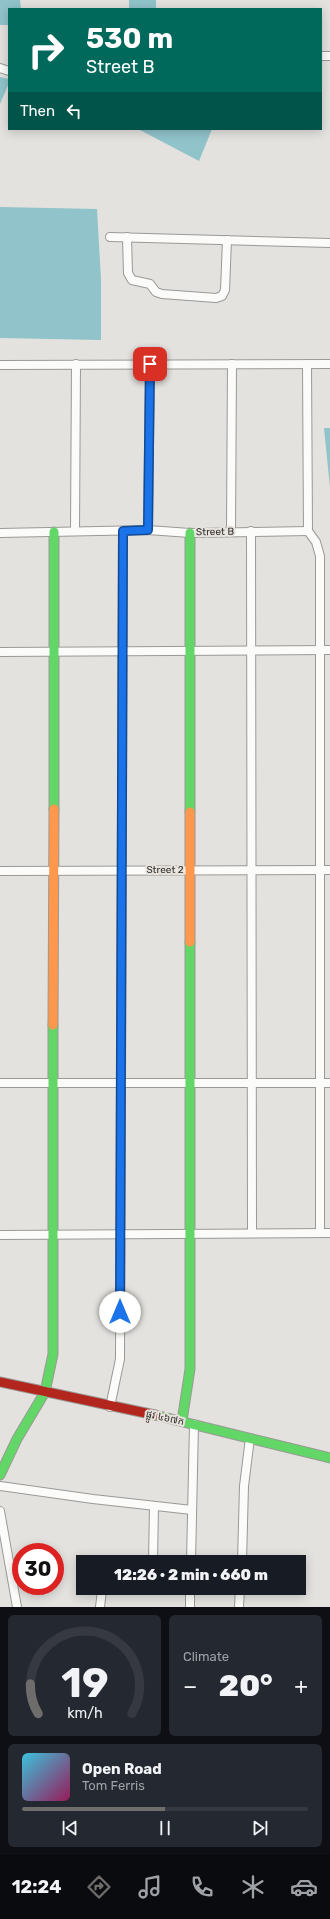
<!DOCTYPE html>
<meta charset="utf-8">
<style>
:root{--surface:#171b24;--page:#242831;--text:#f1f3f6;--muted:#9ea1a6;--line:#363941;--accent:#6f6d6b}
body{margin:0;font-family:Rubik,"Noto Sans Khmer",sans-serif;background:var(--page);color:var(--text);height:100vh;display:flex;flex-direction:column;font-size:15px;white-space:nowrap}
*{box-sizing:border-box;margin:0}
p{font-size:13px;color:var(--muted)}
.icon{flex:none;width:22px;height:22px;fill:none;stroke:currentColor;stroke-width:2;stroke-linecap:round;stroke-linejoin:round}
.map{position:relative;height:1607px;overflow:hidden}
.side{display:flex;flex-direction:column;gap:8px;padding:8px;background:#0d0f14;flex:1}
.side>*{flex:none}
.banner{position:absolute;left:8px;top:8px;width:314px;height:122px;border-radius:0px;box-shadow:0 2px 10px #0003;background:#00695c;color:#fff;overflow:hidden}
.speed{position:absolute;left:12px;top:1543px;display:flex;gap:8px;font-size:20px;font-weight:700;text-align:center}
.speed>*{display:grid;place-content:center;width:52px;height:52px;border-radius:50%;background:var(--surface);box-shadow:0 2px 10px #0003;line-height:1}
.speed .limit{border:6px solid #d22;background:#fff;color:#111}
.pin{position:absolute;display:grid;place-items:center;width:34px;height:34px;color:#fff;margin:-17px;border-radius:8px;box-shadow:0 2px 6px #0006}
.me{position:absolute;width:44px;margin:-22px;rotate:0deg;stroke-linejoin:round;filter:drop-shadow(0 0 3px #0008)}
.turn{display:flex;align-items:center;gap:14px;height:84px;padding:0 12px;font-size:18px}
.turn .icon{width:52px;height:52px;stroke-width:2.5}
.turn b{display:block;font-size:28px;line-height:34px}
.then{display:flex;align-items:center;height:38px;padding:0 12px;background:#0003;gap:8px;font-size:15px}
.big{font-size:30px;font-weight:800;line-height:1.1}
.side .widget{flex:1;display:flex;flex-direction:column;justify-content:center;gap:6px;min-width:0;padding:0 14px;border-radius:6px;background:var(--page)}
.side .dial{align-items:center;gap:0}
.dial svg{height:104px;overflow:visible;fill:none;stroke:var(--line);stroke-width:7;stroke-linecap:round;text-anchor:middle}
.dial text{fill:var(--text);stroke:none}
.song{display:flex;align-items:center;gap:12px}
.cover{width:48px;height:48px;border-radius:6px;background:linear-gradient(135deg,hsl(190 70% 55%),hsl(330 70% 35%))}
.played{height:4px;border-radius:2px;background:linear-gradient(90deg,var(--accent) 50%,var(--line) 50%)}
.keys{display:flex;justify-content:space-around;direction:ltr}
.heat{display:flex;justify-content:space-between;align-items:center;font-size:22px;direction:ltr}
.side .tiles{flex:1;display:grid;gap:8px;grid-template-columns:1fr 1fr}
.widget:last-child{grid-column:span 2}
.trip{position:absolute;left:76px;top:1555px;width:230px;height:40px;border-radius:0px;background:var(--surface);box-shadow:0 2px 10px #0003;font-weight:800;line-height:40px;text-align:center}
.tab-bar{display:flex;height:64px;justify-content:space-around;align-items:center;background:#090b0e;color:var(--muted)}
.tab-bar .icon{width:28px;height:28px}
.tab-bar .selected{color:var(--accent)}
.tab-bar b{font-size:18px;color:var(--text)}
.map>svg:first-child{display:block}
.water{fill:#90c3ca}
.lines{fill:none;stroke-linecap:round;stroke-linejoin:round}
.street-casing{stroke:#9a9996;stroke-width:10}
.fast-casing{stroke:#9a9996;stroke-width:11}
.slow-casing{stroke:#9a9996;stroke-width:11}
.jam-casing{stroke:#9a9996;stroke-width:11}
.street{stroke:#fbfbfa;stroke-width:8}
.fast{stroke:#63d668;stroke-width:9}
.slow{stroke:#ff974d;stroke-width:9}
.jam{stroke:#b3261e;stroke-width:9}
.route-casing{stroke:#114b97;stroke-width:10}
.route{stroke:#1a73e8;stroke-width:7}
.labels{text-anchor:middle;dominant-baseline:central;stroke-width:4;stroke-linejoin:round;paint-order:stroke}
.street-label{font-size:10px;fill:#302e2c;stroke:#e7e3dc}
</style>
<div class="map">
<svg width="330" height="1607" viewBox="0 0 330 1607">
<rect width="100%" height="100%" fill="#e4e2df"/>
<g class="water">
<polygon points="0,0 20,0 21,9 9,9 9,25 0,25"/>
<rect x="129" y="0" width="27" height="9"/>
<polygon points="0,77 9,79 9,83 0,104"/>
<polygon points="138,129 212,129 199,161"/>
<polygon points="0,207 97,209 101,279 101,340 0,338"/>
<polygon points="324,428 330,428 330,488"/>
</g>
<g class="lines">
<g class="street-casing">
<g id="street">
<polyline points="321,56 330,56"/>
<polyline points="0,68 9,71"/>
<polyline points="110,237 330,243"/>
<polyline points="127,237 128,273 132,280 150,284 156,292 162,294 216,298 222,296 225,290 227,240"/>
<polyline points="307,364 308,531"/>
<polyline points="0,365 330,364"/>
<polyline points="148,530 150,364"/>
<polyline points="75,531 76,364"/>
<polyline points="251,531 252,1233"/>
<polyline points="308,531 316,542 320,556 320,1233"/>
<polyline points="231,532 232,364"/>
<polyline points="0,533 148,530 190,533 308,531"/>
<polyline points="0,652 330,650"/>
<polyline points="0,871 330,870"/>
<polyline points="0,1083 330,1083"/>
<polyline points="0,1235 330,1233"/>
<polyline points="110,1407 120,1359 123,531"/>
<polyline points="0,1486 93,1499 192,1510"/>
<polyline points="0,1511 17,1607"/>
<polyline points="153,1562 154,1506"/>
<polyline points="191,1562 194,1424"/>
<polyline points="242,1562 244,1486 250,1438"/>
<polyline points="100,1607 102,1591"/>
<polyline points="190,1607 190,1588"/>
<polyline points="239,1607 240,1588"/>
</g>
</g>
<g class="fast-casing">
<g id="fast">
<polyline points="190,533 190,812"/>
<polyline points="54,809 54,532"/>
<polyline points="155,1415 330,1458"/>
<polyline points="182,1421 190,1369 190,942"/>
<polyline points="0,1475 17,1439 45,1392 53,1354 53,1025"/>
</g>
</g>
<g class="slow-casing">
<g id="slow">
<polyline points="190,812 190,942"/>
<polyline points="53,1025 54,809"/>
</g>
</g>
<g class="jam-casing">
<polyline id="jam" points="0,1382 155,1415"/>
</g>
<use href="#street" class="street"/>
<use href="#fast" class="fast"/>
<use href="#slow" class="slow"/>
<use href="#jam" class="jam"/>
</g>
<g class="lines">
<g class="route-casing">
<polyline id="route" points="120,1312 123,531 148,530 150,364"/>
</g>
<use href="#route" class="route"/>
</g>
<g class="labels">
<g class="street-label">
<text transform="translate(215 532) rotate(-1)">Street B</text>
<text x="165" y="870">Street 2</text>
<text transform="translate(165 1418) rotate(12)">ផ្លូវ ៤៦៧ក</text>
</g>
</g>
</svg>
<div class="speed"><div class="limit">30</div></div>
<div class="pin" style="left:150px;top:364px;background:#d93025"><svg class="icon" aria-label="arrive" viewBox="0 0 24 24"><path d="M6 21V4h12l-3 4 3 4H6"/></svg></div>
<svg class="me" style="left:120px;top:1312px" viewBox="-20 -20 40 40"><circle r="19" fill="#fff"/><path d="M0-13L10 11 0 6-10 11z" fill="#1a73e8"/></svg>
<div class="trip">12:26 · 2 min · 660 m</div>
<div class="banner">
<div class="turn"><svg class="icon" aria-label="right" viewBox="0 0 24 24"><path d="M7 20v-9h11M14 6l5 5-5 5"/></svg><div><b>530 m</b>Street B</div></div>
<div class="then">Then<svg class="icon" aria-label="left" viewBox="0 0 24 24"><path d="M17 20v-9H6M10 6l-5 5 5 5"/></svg></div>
</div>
</div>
<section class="side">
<div class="tiles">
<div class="widget dial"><svg viewBox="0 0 100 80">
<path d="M14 69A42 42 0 1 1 86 69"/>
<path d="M14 69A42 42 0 0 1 8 46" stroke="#6f6d6b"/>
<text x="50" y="56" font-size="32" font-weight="700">19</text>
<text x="50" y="72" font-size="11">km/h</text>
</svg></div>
<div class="widget"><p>Climate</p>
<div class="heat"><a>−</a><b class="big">20°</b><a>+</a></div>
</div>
<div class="widget">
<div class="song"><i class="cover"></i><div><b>Open Road</b><p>Tom Ferris</p></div></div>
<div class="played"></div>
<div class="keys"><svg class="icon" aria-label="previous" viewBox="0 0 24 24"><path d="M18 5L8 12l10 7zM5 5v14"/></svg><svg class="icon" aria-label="pause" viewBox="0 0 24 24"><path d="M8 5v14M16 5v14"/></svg><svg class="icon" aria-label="next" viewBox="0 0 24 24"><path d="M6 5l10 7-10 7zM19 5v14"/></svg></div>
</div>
</div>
</section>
<nav class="tab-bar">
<b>12:24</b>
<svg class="icon selected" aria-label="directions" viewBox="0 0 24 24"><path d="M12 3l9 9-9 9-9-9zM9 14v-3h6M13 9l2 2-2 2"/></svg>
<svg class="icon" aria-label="music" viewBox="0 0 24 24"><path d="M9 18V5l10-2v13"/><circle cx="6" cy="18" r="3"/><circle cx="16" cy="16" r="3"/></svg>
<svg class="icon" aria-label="phone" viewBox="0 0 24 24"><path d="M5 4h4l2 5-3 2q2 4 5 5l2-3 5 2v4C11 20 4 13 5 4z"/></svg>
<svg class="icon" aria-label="climate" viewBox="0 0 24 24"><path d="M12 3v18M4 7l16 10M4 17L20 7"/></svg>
<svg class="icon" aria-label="car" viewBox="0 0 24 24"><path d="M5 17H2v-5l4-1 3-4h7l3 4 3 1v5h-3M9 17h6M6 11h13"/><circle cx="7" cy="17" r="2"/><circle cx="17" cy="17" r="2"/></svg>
</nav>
